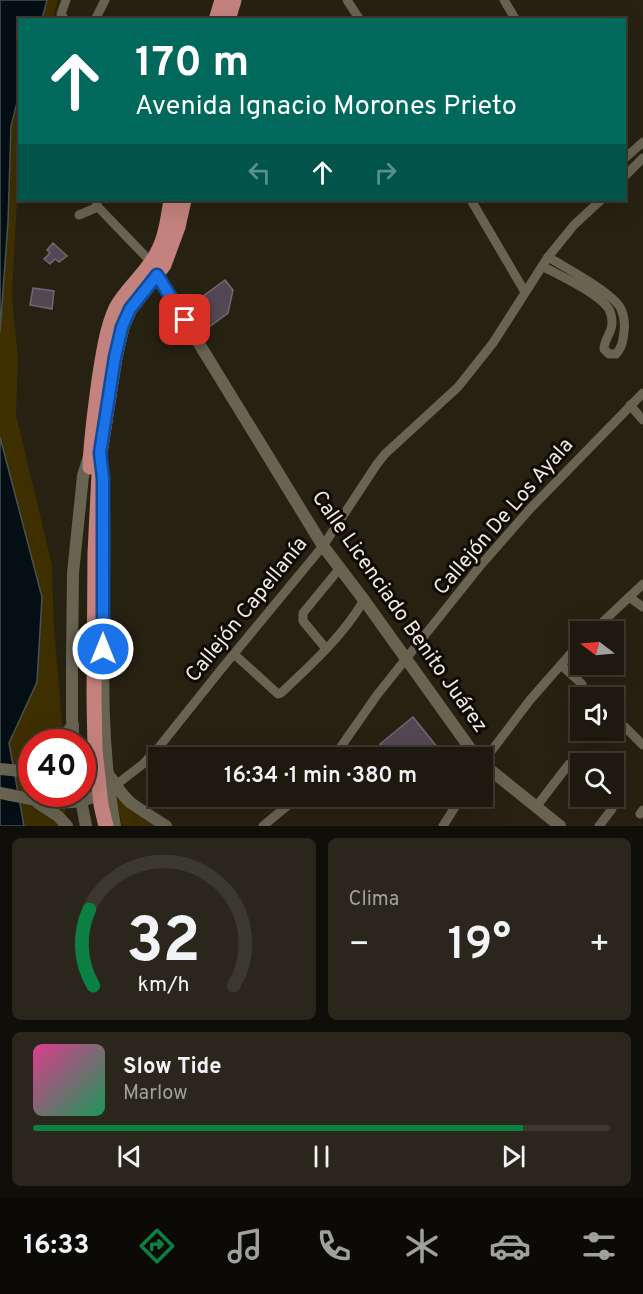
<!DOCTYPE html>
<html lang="es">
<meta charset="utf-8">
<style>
:root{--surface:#1d190e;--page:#2a261c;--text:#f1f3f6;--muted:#a0a09e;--line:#3b382e;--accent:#0b8043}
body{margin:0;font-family:Overpass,sans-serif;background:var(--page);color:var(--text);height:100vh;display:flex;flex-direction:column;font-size:22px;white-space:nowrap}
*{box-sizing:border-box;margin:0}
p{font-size:20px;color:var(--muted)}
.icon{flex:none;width:33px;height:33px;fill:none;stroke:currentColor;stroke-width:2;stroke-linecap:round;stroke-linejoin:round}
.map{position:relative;height:826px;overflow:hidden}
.drawer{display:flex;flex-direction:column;gap:12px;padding:12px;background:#100e08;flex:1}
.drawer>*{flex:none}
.banner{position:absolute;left:18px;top:18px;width:608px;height:183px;border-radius:0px;box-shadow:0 6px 24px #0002,0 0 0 2px var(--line);background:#00695c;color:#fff;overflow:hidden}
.needle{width:39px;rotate:286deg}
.controls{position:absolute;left:570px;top:621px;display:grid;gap:12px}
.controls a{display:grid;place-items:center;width:54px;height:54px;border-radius:0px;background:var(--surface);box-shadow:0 6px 24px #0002,0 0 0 2px var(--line);font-size:30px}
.speed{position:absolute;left:18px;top:729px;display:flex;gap:12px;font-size:30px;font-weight:700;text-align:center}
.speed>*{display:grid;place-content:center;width:78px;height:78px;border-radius:50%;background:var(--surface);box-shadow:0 6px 24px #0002,0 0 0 2px var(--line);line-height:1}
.speed .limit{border:9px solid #d22;background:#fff;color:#111}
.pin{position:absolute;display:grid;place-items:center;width:51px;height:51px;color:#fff;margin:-26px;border-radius:12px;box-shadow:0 3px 9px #0006}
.me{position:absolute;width:66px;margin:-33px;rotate:0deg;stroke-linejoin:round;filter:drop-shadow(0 0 4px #0008)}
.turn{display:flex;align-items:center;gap:21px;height:126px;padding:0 18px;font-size:27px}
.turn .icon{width:78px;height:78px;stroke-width:2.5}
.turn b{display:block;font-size:42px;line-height:51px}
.lanes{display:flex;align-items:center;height:57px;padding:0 18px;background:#0003;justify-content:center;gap:30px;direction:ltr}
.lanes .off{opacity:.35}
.big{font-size:45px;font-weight:600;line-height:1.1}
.drawer .card{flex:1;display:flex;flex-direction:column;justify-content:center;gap:9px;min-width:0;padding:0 21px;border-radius:9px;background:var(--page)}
.drawer .dial{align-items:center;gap:0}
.dial svg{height:156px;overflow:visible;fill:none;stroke:var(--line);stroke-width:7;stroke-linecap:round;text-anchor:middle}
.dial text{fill:var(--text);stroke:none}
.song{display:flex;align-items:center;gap:18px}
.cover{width:72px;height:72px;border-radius:9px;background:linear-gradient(135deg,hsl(330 70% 55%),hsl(150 70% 35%))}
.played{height:6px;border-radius:3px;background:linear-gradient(90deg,var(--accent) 85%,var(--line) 85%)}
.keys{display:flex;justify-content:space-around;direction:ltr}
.heat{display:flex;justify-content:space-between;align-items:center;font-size:33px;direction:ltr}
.drawer .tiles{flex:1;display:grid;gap:12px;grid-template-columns:1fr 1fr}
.card:last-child{grid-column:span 2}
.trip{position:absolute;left:148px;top:747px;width:345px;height:60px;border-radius:0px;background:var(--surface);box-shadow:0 6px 24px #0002,0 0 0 2px var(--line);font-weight:600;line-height:60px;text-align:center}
.dock{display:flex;height:96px;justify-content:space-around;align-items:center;background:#0c0a06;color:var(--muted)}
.dock .icon{width:42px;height:42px}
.dock .current{color:var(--accent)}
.dock b{font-size:27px;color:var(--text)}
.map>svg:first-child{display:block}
.green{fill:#3d2f00}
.water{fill:#040f15;stroke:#4a5152;stroke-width:1.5}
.building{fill:#544754;stroke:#746674;stroke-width:1.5}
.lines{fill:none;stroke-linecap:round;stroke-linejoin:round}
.minor{stroke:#696352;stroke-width:9}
.tertiary{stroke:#696352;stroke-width:12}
.primary{stroke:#c3827d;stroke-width:15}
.route-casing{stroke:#114b97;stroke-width:15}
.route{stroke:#1a73e8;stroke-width:10}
.labels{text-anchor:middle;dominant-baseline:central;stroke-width:6;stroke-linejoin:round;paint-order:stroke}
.street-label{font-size:21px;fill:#eeeae0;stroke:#0e0b05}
</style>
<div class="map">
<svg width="643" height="826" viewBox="0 0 643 826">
<rect width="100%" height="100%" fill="#272112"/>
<g class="green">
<polygon points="0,0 58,0 52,19 20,20 20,126 18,132 17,199 12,296 18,358 16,415 52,565 54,627 63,735 63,742 32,742 32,794 64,794 66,819 68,826 0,826"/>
<polygon points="115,792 134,813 154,826 122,826"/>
</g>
<g class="water">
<polygon points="0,0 47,0 42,19 20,20 19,95 11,126 8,222 0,332"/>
<polygon points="0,437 42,597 37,682 9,743 24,826 0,826"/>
</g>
<g class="building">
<polygon points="53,243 67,256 59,262 55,259 50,264 44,259 50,253 47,250"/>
<polygon points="225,280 233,290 228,313 205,330 187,308"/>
<polygon points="33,288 54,291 52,309 30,305"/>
<polygon points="413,717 446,758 391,758 380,744"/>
<polygon points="422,796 444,796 431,807"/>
</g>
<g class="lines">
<g class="minor">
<polyline points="347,0 360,20"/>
<polyline points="504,0 516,20"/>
<polyline points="65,20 61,14 66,0"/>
<polyline points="95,20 105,0"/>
<polyline points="624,159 643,142"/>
<polyline points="624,177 643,158"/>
<polyline points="96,200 98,207 151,262"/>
<polyline points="471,200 525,292"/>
<polyline points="79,215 98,207"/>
<path d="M542,266C559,275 598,293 609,309C611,313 612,318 612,323C612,333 604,339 604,349L609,354H616C622,348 623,340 624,332C625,325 624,316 621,309C614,293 564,267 548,257"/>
<polyline points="630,405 643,420"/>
<polyline points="629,597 643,607"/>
<polyline points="592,632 643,584"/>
<polyline points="327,648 323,645 303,621 303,613 340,568"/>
<path d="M234,654L278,694L281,693C311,665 343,636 364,600"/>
<polyline points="561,665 582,684"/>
<polyline points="625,727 643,745"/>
<polyline points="333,758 377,695 480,566 529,510 643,393"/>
<polyline points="483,762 530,700 580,643"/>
<polyline points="112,788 143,764 159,747 223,667 323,546 377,464 385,454 458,387 493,343 548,257 574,225 601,200"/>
<polyline points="536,807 569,764"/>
<polyline points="640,814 643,810"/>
<polyline points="263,826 299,796"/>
<polyline points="443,826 462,796"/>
<polyline points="599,826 612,809"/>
</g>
<g class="tertiary">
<polyline points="157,275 323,546 364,600 477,758"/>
<path d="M104,510C106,615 96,722 115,826"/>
<polyline points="59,742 73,725"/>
<polyline points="74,742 72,720 72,662 73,573 83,476 89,456"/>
<polyline points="483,764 560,826"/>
<path d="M82,765C113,763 111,787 131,803C142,811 154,818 166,826"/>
<polyline points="0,769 32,772"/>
<path d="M0,793C37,800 73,812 107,790"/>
<polyline points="80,795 86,826"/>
<polyline points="38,803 58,816 67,826"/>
</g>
<g class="primary">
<polyline points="216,20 222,0"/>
<polyline points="228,20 234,0"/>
<path d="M90,467C91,438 95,409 99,380C103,356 106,330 116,308C127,288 147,273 157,253C166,237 168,217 171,200"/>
<polyline points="106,826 101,805 95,750 94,697 95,553 100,453 115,357 122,327 130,309 164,265 178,227 184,200"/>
</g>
</g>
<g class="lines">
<g class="route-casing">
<polyline id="route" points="103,649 103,478 100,453 115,357 122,327 130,309 157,275 185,320"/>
</g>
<use href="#route" class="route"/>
</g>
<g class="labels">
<g class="street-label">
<text transform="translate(504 517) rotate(-49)">Callejón De Los Ayala</text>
<text transform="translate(247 610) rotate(-51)">Callejón Capellanía</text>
<text transform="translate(399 612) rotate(55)">Calle Licenciado Benito Juárez</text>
</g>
</g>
</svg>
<div class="controls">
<a><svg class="needle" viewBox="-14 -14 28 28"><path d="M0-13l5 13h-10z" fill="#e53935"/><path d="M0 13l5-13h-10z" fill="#a0a09e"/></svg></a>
<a><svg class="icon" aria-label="sound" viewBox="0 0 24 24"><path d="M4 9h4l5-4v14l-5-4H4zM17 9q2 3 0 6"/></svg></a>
<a><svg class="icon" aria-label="search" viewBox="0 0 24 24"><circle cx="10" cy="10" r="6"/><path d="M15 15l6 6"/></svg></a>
</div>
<div class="speed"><div class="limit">40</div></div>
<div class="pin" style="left:185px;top:320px;background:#d93025"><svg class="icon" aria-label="arrive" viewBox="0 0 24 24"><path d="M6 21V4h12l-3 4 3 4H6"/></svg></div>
<svg class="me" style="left:103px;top:649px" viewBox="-20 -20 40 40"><circle r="17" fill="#1a73e8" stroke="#fff" stroke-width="3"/><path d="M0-11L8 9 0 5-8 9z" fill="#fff"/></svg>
<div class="trip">16:34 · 1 min · 380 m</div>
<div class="banner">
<div class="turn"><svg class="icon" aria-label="ahead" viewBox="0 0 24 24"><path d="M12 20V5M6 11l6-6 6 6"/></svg><div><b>170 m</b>Avenida Ignacio Morones Prieto</div></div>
<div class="lanes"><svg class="icon off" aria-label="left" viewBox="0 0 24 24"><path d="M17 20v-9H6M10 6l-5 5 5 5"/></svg><svg class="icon" aria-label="ahead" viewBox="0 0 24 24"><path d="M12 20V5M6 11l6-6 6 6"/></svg><svg class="icon off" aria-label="right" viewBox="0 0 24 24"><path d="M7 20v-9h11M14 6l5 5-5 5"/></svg></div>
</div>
</div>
<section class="drawer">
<div class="tiles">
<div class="card dial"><svg viewBox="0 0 100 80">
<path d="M14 69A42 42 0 1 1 86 69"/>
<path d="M14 69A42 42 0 0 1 12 30" stroke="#0b8043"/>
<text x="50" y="56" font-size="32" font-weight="700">32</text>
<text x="50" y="72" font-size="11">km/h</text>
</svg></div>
<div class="card"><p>Clima</p>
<div class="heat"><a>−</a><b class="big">19°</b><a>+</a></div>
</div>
<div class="card">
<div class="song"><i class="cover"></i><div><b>Slow Tide</b><p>Marlow</p></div></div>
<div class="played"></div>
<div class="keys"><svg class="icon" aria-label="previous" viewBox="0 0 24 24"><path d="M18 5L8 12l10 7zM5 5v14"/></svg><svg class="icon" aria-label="pause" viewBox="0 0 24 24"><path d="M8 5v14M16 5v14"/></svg><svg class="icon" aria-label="next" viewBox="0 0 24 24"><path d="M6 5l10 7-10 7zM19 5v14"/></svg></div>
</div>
</div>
</section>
<nav class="dock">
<b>16:33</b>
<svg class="icon current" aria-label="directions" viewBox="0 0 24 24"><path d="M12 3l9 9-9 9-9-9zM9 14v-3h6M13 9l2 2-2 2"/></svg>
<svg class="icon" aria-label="music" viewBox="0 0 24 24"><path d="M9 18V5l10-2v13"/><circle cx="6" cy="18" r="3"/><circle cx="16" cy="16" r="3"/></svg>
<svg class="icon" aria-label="phone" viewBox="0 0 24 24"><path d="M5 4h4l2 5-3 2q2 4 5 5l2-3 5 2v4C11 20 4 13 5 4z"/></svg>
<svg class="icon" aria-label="climate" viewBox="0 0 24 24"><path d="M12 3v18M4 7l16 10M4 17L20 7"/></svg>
<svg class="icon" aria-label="car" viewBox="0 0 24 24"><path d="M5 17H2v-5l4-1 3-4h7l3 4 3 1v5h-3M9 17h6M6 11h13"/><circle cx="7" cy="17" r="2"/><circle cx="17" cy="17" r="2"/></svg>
<svg class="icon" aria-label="filters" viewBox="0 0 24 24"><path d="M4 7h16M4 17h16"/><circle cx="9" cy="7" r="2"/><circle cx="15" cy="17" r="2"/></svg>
</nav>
